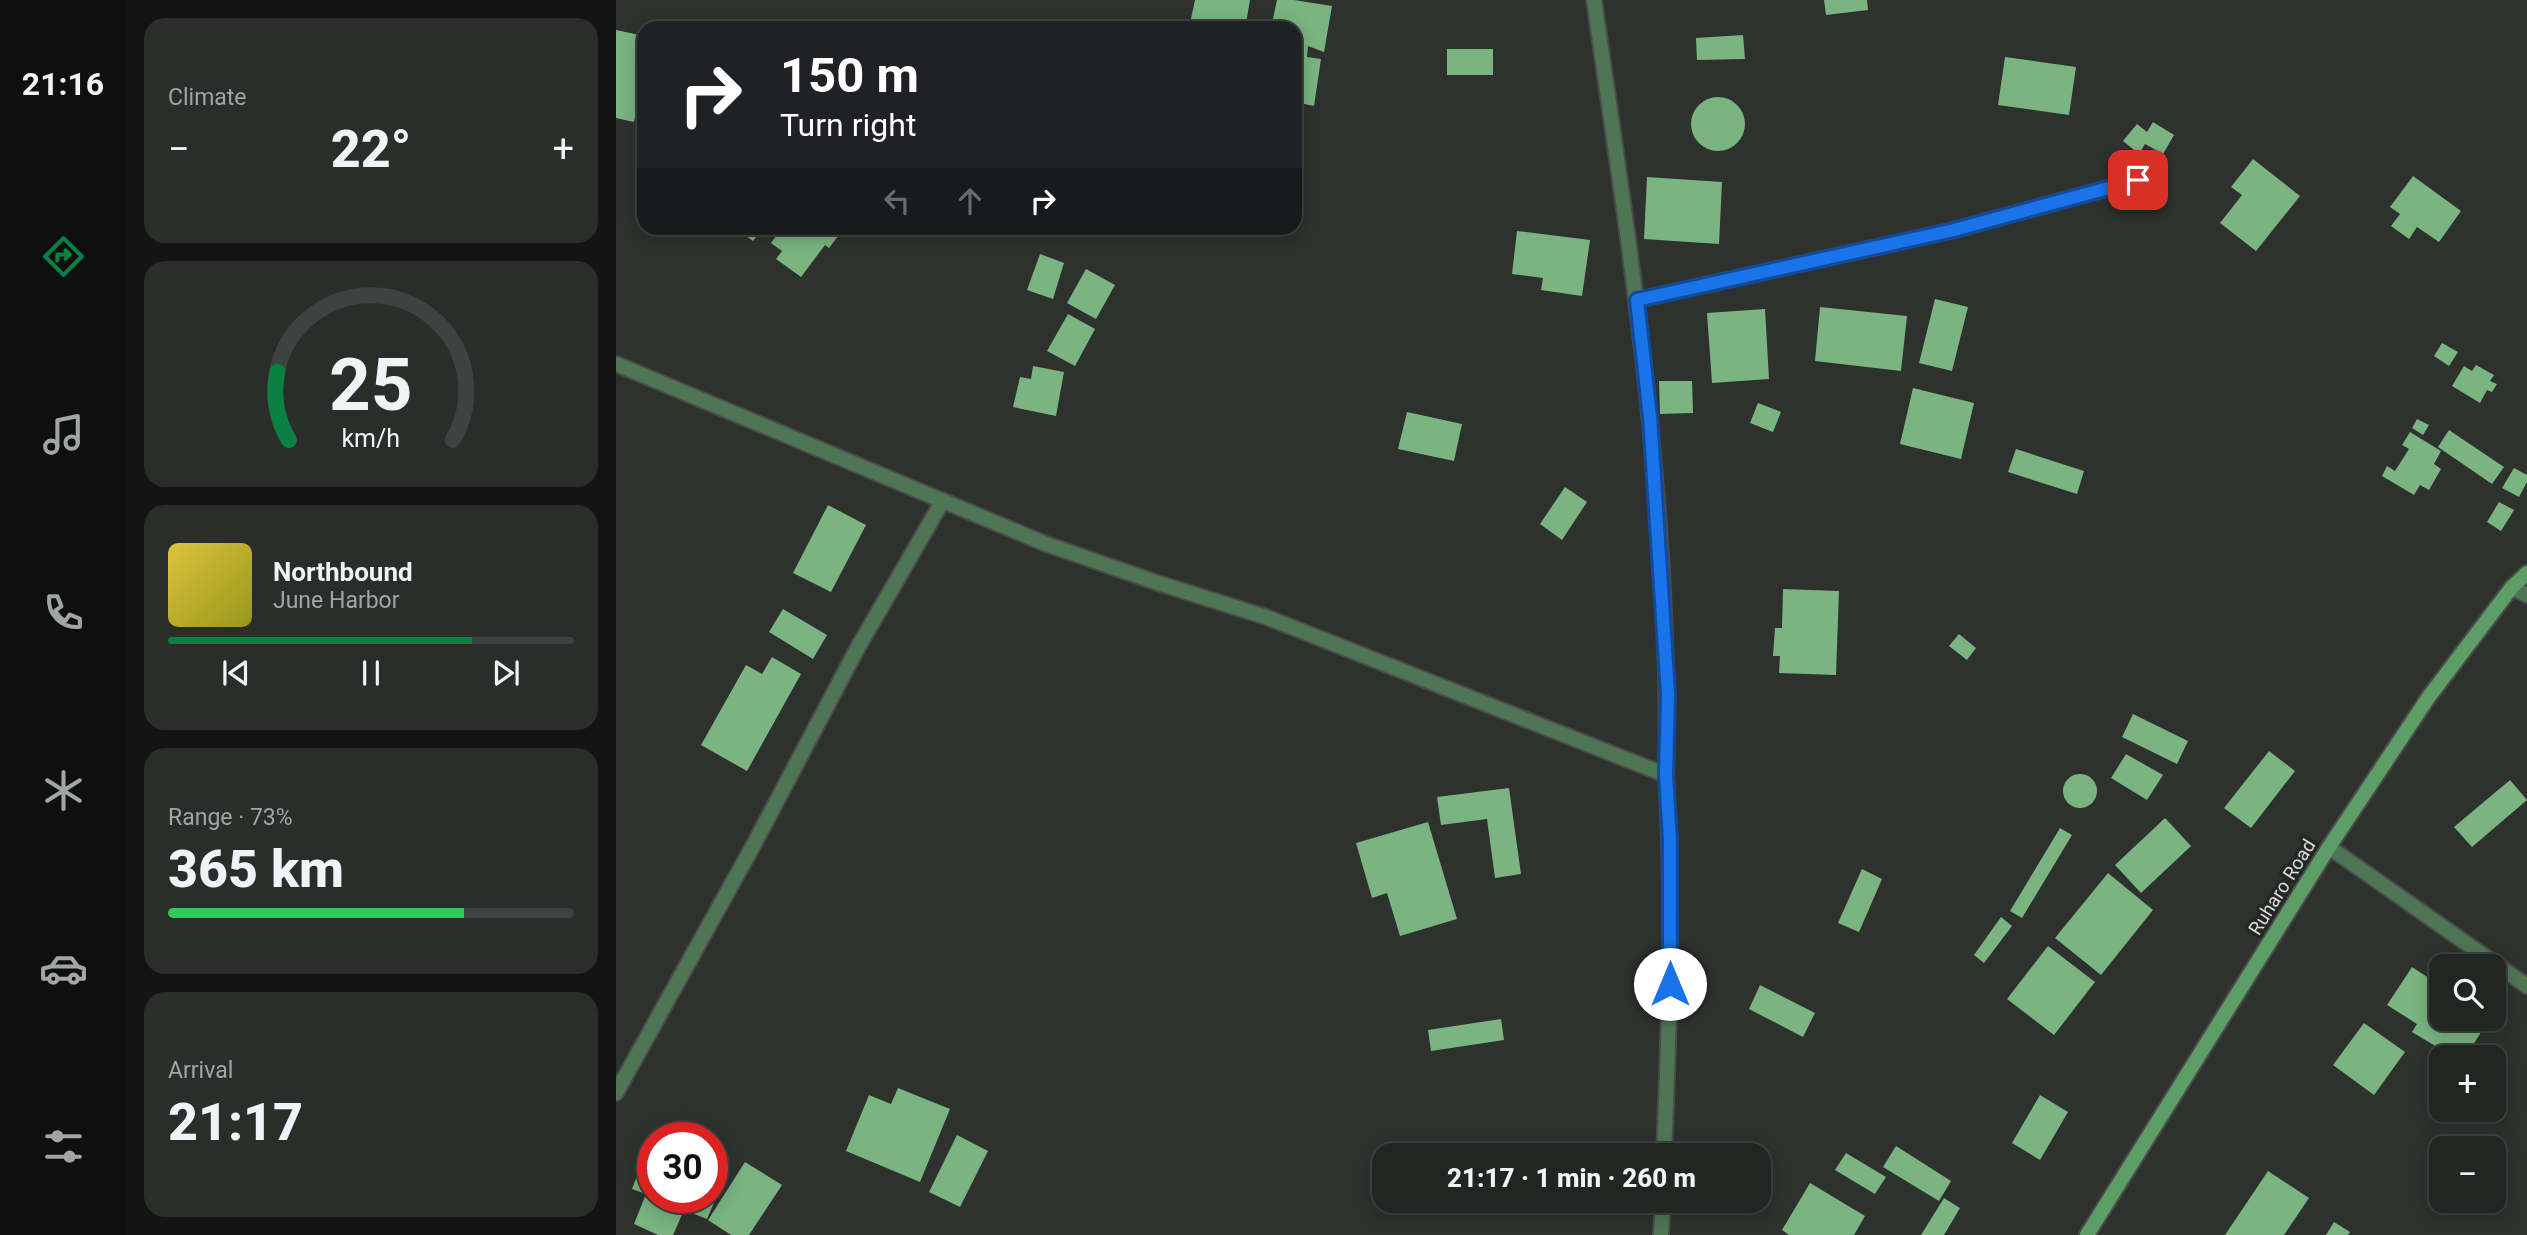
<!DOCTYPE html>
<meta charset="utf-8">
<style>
:root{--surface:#222522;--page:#2a2d2a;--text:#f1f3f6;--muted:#a2a5a5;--line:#3f4240;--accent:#0b8043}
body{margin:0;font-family:Roboto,sans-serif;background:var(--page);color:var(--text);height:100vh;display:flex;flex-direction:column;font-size:26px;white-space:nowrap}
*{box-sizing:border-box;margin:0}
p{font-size:23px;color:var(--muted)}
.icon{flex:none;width:38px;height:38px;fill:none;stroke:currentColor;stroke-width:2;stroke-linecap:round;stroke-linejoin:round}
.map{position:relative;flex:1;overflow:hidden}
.sheet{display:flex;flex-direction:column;gap:18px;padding:18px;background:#131413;width:490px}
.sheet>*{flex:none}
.hud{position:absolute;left:21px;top:21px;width:665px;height:214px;border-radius:21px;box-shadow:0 4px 18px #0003,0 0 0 2px var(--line);background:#202124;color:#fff;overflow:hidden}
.tools{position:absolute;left:1813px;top:954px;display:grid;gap:14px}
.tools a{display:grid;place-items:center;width:77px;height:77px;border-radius:14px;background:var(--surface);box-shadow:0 4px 18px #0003,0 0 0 2px var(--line);font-size:35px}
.speed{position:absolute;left:21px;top:1122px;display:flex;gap:14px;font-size:35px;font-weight:700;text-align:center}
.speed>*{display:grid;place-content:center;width:91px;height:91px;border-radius:50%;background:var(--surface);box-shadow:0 4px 18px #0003,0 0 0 2px var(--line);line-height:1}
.speed .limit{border:10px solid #d22;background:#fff;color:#111}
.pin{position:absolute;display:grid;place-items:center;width:60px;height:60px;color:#fff;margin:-30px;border-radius:14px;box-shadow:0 4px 10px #0006}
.me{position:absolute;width:77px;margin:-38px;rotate:0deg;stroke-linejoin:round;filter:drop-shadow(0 0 5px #0008)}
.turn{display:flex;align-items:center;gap:24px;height:147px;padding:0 28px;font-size:32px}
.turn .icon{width:91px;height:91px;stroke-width:2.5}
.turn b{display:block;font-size:49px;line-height:60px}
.lanes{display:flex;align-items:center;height:66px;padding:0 28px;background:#0003;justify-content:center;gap:35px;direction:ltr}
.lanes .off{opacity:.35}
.big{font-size:52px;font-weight:800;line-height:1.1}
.sheet .widget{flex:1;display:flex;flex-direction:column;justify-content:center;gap:10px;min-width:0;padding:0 24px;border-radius:21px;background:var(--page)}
.sheet .dial{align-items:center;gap:0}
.dial svg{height:182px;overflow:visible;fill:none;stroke:var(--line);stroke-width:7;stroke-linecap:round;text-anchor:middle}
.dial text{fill:var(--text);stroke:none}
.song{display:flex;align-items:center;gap:21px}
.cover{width:84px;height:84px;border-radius:10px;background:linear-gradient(135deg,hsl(50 70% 55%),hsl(60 70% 35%))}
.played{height:7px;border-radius:4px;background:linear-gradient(90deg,var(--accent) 75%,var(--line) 75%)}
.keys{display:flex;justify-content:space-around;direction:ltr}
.heat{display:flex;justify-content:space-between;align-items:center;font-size:38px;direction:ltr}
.charge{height:10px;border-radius:5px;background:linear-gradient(90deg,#34c759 73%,var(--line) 0)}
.trip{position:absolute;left:756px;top:1143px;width:399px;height:70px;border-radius:21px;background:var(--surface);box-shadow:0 4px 18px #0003,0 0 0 2px var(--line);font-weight:800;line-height:70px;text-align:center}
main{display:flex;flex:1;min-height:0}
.tabs{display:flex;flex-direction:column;width:126px;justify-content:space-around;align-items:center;background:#0e0f0e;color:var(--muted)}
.tabs .icon{width:49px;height:49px}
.tabs .active{color:var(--accent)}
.tabs b{font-size:32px;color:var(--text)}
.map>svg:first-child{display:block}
.building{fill:#79b481}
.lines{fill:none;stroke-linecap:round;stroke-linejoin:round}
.street-casing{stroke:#4a4c4a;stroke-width:18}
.secondary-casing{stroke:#4a4c4a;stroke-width:18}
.street{stroke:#4e7654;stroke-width:14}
.secondary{stroke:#5c9e66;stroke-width:14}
.route-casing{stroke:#114b97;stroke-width:18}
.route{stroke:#1a73e8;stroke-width:12}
.labels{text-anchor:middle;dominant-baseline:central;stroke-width:7;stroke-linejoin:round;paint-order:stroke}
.street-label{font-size:19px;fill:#dadbda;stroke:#242724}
</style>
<main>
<nav class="tabs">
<b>21:16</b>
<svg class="icon active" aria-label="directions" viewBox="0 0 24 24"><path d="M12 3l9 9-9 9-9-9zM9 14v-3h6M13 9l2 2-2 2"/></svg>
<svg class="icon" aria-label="music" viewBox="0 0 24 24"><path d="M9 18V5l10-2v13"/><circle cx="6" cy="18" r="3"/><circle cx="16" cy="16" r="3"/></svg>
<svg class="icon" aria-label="phone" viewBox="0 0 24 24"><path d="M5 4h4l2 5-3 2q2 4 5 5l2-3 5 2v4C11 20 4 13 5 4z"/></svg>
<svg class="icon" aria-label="climate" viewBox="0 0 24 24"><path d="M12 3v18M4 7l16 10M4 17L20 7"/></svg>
<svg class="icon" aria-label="car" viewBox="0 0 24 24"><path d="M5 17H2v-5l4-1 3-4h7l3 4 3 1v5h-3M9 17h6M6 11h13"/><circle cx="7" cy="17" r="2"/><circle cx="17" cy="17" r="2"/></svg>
<svg class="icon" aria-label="filters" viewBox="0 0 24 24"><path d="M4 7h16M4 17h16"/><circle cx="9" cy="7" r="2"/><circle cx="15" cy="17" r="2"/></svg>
</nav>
<section class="sheet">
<div class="widget"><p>Climate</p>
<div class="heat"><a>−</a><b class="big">22°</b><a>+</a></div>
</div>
<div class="widget dial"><svg viewBox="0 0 100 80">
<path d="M14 69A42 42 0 1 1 86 69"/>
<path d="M14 69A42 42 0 0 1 9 39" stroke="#0b8043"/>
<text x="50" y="56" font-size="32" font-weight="700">25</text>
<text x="50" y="72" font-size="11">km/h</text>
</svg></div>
<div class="widget">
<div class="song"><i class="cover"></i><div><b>Northbound</b><p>June Harbor</p></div></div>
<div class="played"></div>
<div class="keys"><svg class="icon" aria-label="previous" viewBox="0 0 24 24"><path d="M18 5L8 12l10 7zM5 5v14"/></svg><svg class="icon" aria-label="pause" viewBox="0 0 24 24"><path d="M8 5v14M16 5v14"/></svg><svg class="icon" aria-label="next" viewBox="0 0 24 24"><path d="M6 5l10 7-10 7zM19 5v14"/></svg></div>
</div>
<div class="widget"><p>Range · 73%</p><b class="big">365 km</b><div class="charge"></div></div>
<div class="widget"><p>Arrival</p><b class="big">21:17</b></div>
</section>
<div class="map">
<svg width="1911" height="1235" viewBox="0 0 1911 1235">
<rect width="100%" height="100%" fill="#2e312e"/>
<g class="building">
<polygon points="579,0 634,0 630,23 622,25 621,28 573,28"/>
<polygon points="661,0 678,0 716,6 708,52 692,46 691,57 705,59 698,106 679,102 679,28 655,28"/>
<polygon points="1208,0 1251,0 1252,10 1210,15"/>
<polygon points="0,30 28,36 28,75 18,122 0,118"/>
<polygon points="1127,35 1129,59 1081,60 1080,38"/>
<rect x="831" y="49" width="46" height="26"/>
<polygon points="1389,57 1460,67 1453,115 1382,105"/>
<circle cx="1102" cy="124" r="27"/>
<polygon points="1537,122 1558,135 1547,154 1529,144 1523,154 1507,141 1521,124 1531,132"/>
<polygon points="1637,159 1684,196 1640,251 1604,223 1626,195 1615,187"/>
<polygon points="1797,176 1845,211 1823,242 1801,227 1793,239 1775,226 1784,214 1774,207"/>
<polygon points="1031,177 1106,182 1103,244 1028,239"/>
<polygon points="119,228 157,228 151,236 145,230 137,241"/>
<polygon points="166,228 228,228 213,248 209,245 185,277 160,259 166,251 155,243"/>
<polygon points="901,231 974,240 966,296 925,290 927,278 896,274"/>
<polygon points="424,254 448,263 437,299 411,290"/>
<polygon points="470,269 499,285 480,319 451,303"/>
<polygon points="1319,299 1352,307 1336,371 1303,363"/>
<polygon points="1204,307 1291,316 1285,371 1199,361"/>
<polygon points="1149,309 1153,379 1096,383 1091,313"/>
<polygon points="452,314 479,329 459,366 431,351"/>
<polygon points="1826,343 1842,352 1833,366 1818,356"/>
<polygon points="1860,365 1878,375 1874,381 1881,384 1876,392 1871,390 1864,403 1836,386 1848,366 1856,371"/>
<polygon points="417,366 448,372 440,416 397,407 404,377 415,379"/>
<polygon points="1043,381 1076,381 1077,413 1044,414"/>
<polygon points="1297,388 1358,403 1345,459 1284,444"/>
<polygon points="1142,403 1165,412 1157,432 1134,423"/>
<polygon points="791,412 846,424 838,461 782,449"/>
<polygon points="1801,419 1813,425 1807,435 1796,428"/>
<polygon points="1833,430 1888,467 1876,484 1822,447"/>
<polygon points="1794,432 1825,451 1818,464 1825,469 1813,490 1804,485 1798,495 1766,476 1771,466 1779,471 1793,449 1786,445"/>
<polygon points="1400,449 1468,471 1461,494 1392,472"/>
<polygon points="1898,468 1911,475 1911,482 1903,497 1886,488"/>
<polygon points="949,487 971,502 946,540 924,524"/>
<polygon points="1883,502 1898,510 1885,531 1871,522"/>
<polygon points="212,505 250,525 215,592 177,573"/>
<polygon points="1167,589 1223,591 1220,675 1163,673 1164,656 1157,656 1159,628 1166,628"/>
<polygon points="167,609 211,635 197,659 153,632"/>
<polygon points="1343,634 1360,648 1351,660 1333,646"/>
<polygon points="156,657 185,674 131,771 85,745 130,665 146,674"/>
<polygon points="1517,714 1572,741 1561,764 1506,737"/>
<polygon points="1653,751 1679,771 1635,828 1608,808"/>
<polygon points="1510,754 1547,775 1531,800 1495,778"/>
<circle cx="1464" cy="791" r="17"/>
<polygon points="1894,780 1911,800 1856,847 1838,827"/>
<polygon points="893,788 905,874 879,878 871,819 825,825 821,797"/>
<polygon points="1549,818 1575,846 1525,893 1499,865"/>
<polygon points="812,822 841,919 784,936 771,893 756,898 740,843"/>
<polygon points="1444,828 1456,835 1406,918 1394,911"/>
<polygon points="1246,869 1266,879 1243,932 1222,923"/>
<polygon points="1492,873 1537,910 1485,975 1439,938"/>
<polygon points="1385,917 1396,926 1368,963 1358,955"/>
<polygon points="1432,946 1479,982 1438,1035 1391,999"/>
<polygon points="1796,967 1825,986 1825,1018 1874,1018 1850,1056 1830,1043 1826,1050 1796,1032 1801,1024 1771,1005"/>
<polygon points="1144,985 1199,1013 1187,1037 1133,1009"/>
<polygon points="885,1019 888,1040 815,1051 812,1030"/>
<polygon points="1748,1023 1789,1052 1758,1095 1717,1065"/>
<polygon points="282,1088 334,1109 304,1182 230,1151 253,1095 275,1104"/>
<polygon points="1424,1095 1452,1112 1424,1160 1396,1143"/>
<polygon points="341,1135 372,1151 344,1207 313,1192"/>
<polygon points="1280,1146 1335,1181 1323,1201 1267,1167"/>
<polygon points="31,1151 37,1154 37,1197 96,1197 96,1179 106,1184 91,1219 68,1210 57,1235 42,1235 18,1224 30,1194 16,1189"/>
<polygon points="1230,1153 1270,1177 1259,1194 1219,1170"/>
<polygon points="129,1162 166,1185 133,1235 115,1235 92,1220"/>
<polygon points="1652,1171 1693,1198 1668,1235 1609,1235"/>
<polygon points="1194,1183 1249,1216 1238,1235 1173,1235 1166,1230"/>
<polygon points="1328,1198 1344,1208 1328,1235 1305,1235"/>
<polygon points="1718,1222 1734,1232 1732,1235 1710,1235"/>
</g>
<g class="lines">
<g class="street-casing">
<g id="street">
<path d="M978,0C1015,257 1056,515 1050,775"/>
<polyline points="1021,300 1338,230 1522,180"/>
<path d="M0,364L430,544L542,583L650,617L1050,775C1058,902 1053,1028 1048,1155"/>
<polyline points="1896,587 1911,595"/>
<polyline points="1713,847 1911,986"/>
<polyline points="0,1093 137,846 241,649 326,502"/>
<polyline points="1045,1235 1047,1200"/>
</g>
</g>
<g class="secondary-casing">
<polyline id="secondary" points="1471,1235 1713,847 1812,698 1896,587 1911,573"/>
</g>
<use href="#street" class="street"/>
<use href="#secondary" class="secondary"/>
</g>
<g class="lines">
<g class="route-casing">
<polyline id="route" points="1054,984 1054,840 1050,775 1052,694 1034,417 1021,300 1338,230 1522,180"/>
</g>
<use href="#route" class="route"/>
</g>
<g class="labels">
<g class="street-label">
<text transform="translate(1666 887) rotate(-58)">Ruharo Road</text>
</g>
</g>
</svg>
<div class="tools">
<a><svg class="icon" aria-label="search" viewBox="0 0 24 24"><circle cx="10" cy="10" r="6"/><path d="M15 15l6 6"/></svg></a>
<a>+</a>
<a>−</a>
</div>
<div class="speed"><div class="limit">30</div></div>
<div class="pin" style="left:1522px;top:180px;background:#d93025"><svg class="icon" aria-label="arrive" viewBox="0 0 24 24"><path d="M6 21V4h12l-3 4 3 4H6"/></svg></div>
<svg class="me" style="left:1054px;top:984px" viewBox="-20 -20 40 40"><circle r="19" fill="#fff"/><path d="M0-13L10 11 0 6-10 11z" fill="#1a73e8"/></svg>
<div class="trip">21:17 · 1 min · 260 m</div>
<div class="hud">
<div class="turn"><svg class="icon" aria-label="right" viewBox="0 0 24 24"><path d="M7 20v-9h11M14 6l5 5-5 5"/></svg><div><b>150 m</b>Turn right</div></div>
<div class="lanes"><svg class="icon off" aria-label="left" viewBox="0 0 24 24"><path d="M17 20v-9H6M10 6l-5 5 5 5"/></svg><svg class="icon off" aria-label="ahead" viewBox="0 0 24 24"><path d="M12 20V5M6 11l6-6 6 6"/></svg><svg class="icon" aria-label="right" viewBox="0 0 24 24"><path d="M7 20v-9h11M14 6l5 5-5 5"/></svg></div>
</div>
</div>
</main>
